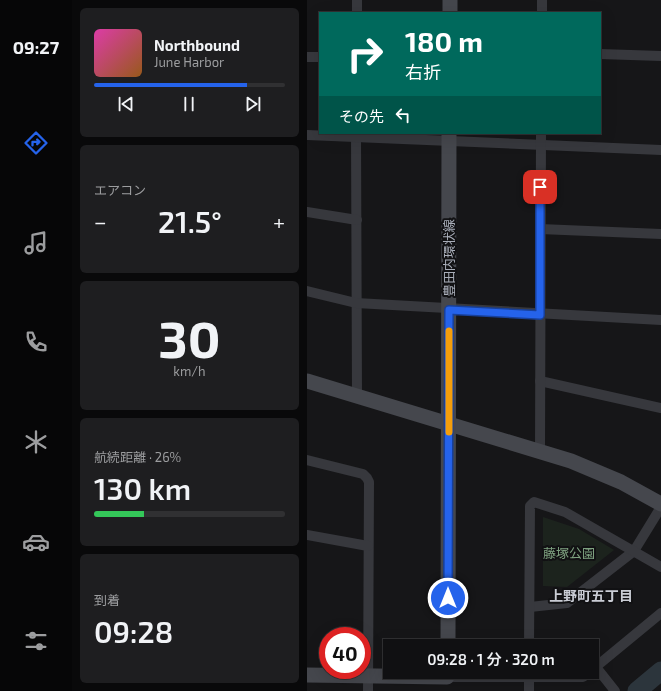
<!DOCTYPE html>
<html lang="ja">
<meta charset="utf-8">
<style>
:root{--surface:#101012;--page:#1e1e20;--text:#f1f3f6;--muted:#9c9d9f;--line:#303032;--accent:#2563eb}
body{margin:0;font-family:"Exo 2","Noto Sans JP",sans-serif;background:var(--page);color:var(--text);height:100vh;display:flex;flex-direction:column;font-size:15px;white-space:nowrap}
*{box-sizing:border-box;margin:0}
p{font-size:13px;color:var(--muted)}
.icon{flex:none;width:22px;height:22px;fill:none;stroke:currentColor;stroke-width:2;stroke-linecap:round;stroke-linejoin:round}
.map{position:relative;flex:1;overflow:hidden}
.drawer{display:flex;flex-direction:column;gap:8px;padding:8px;background:#09090a;width:235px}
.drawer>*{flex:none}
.guide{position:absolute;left:12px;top:12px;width:282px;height:122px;border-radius:0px;box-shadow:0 4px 16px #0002,0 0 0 1px var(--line);background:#00695c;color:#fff;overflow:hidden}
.speed{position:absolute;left:12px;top:627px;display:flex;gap:8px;font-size:20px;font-weight:700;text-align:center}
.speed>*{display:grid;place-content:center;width:52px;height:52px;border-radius:50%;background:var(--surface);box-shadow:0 4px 16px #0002,0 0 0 1px var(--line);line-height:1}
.speed .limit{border:6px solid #d22;background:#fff;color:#111}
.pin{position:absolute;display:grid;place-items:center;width:34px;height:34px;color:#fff;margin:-17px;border-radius:8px;box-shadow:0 2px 6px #0006}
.me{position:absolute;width:44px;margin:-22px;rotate:0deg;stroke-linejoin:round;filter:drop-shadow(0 0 3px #0008)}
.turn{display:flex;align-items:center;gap:14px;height:84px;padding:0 20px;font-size:18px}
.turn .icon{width:52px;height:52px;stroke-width:2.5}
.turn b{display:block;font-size:28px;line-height:34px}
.then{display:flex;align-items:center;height:38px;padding:0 20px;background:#0003;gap:8px;font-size:15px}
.big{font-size:30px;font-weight:600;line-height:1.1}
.drawer .widget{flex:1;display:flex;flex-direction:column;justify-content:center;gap:6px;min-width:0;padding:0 14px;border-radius:6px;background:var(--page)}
.drawer .dial{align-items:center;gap:0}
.dial b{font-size:52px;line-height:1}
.song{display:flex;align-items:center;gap:12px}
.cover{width:48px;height:48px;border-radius:6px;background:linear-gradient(135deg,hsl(320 70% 55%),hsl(30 70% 35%))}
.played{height:4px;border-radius:2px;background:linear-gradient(90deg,var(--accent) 80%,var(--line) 80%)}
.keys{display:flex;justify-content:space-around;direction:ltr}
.heat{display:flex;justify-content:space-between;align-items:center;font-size:22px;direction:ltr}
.charge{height:6px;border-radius:3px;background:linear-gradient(90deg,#34c759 26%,var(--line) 0)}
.trip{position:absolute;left:76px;top:639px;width:216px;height:40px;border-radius:0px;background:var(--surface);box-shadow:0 4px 16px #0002,0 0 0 1px var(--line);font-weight:600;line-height:40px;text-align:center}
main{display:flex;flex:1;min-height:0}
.tabs{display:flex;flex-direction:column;width:72px;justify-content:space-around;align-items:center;background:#060607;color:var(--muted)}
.tabs .icon{width:28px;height:28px}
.tabs .on{color:var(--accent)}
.tabs b{font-size:18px;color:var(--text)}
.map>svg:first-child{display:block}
.green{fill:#1c231d}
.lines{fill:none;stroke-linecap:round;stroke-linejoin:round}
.river{stroke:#2c353c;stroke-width:19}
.street{stroke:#37383d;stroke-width:10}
.secondary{stroke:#45474d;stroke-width:15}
.route-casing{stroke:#184099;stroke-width:10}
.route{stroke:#2563eb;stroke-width:7}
.slow{stroke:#f59e0b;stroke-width:7}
.labels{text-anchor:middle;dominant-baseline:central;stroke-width:4;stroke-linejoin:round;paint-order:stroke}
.street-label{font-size:13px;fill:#a8adb8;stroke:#111113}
.park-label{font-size:13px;fill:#7fa381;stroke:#111113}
.neighbourhood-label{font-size:14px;font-weight:bold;fill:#c9ccd4;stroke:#111113}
</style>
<main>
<nav class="tabs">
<b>09:27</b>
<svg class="icon on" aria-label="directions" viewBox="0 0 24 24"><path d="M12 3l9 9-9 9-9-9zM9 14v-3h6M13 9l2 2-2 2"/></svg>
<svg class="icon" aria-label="music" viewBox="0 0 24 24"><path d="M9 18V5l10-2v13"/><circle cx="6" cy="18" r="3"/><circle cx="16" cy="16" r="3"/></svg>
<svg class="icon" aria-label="phone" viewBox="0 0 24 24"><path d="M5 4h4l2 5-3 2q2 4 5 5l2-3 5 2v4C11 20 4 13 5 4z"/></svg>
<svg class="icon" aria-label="climate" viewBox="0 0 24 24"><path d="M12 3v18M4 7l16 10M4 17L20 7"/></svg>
<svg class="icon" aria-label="car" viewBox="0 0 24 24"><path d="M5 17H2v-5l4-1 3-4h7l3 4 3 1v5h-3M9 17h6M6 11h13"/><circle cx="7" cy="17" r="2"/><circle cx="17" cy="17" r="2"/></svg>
<svg class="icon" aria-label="filters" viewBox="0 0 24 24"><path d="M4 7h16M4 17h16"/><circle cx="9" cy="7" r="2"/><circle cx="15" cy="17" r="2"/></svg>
</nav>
<section class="drawer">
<div class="widget">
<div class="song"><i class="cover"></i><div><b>Northbound</b><p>June Harbor</p></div></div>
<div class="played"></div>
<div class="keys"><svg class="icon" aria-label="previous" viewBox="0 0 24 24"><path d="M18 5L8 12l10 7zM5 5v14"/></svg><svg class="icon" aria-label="pause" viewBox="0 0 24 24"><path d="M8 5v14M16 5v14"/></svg><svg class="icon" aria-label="next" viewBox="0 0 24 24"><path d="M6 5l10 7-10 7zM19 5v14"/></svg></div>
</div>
<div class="widget"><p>エアコン</p>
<div class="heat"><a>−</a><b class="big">21.5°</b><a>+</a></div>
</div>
<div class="widget dial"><b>30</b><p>km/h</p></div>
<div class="widget"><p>航続距離 · 26%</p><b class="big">130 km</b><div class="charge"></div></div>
<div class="widget"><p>到着</p><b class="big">09:28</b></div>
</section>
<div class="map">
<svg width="354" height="691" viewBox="0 0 354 691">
<rect width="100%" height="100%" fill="#161618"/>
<polygon class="green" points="236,517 272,529 307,550 260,587 236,586"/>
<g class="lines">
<polyline class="river" points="330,691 354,671"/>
<g class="street">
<polyline points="235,0 235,13"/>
<polyline points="50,13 50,0"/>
<polyline points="293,54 354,56"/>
<polyline points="0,57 13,57"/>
<polyline points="49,133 50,395"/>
<polyline points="0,135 354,150"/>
<polyline points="0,212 50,220"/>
<polyline points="233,229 354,234"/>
<polyline points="0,291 49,303 354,320"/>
<polyline points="233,381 354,408"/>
<polyline points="233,452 234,133"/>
<polyline points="0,460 56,474 60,478 62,482 61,691"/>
<polyline points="0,535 61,546"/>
<polyline points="223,607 260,603 327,551 354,507"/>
<polyline points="222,646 223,506 227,502 258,512 354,567"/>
<polyline points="289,667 308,691"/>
<polyline points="285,670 354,613"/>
<polyline points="222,672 222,691"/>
<polyline points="140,677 276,677 282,672"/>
</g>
<g class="secondary">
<polyline points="143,13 143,0"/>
<polyline points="0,381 264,461 314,482 354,504"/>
<polyline points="141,646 142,133"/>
<polyline points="0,675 140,677"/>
</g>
</g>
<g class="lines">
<g class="route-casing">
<polyline id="route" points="141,598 142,310 233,315 233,187"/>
</g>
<use href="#route" class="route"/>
<polyline class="slow" points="142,331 142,432"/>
</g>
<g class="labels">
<g class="street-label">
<text transform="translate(142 258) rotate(-90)">豊田内環状線</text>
</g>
<g class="park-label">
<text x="262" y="553">藤塚公園</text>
</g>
<g class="neighbourhood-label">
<text x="284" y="595">上野町五丁目</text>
</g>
</g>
</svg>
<div class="speed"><div class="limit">40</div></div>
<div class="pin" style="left:233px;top:187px;background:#d93025"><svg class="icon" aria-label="arrive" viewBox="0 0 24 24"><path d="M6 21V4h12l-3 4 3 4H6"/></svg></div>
<svg class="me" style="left:141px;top:598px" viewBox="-20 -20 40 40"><circle r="17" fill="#2563eb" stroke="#fff" stroke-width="3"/><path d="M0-11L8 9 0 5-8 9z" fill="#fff"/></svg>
<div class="trip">09:28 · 1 分 · 320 m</div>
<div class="guide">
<div class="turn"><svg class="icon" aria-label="right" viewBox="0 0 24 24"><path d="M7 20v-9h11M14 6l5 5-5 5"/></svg><div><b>180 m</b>右折</div></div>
<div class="then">その先<svg class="icon" aria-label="left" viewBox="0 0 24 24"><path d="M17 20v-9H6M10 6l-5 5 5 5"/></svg></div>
</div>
</div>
</main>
